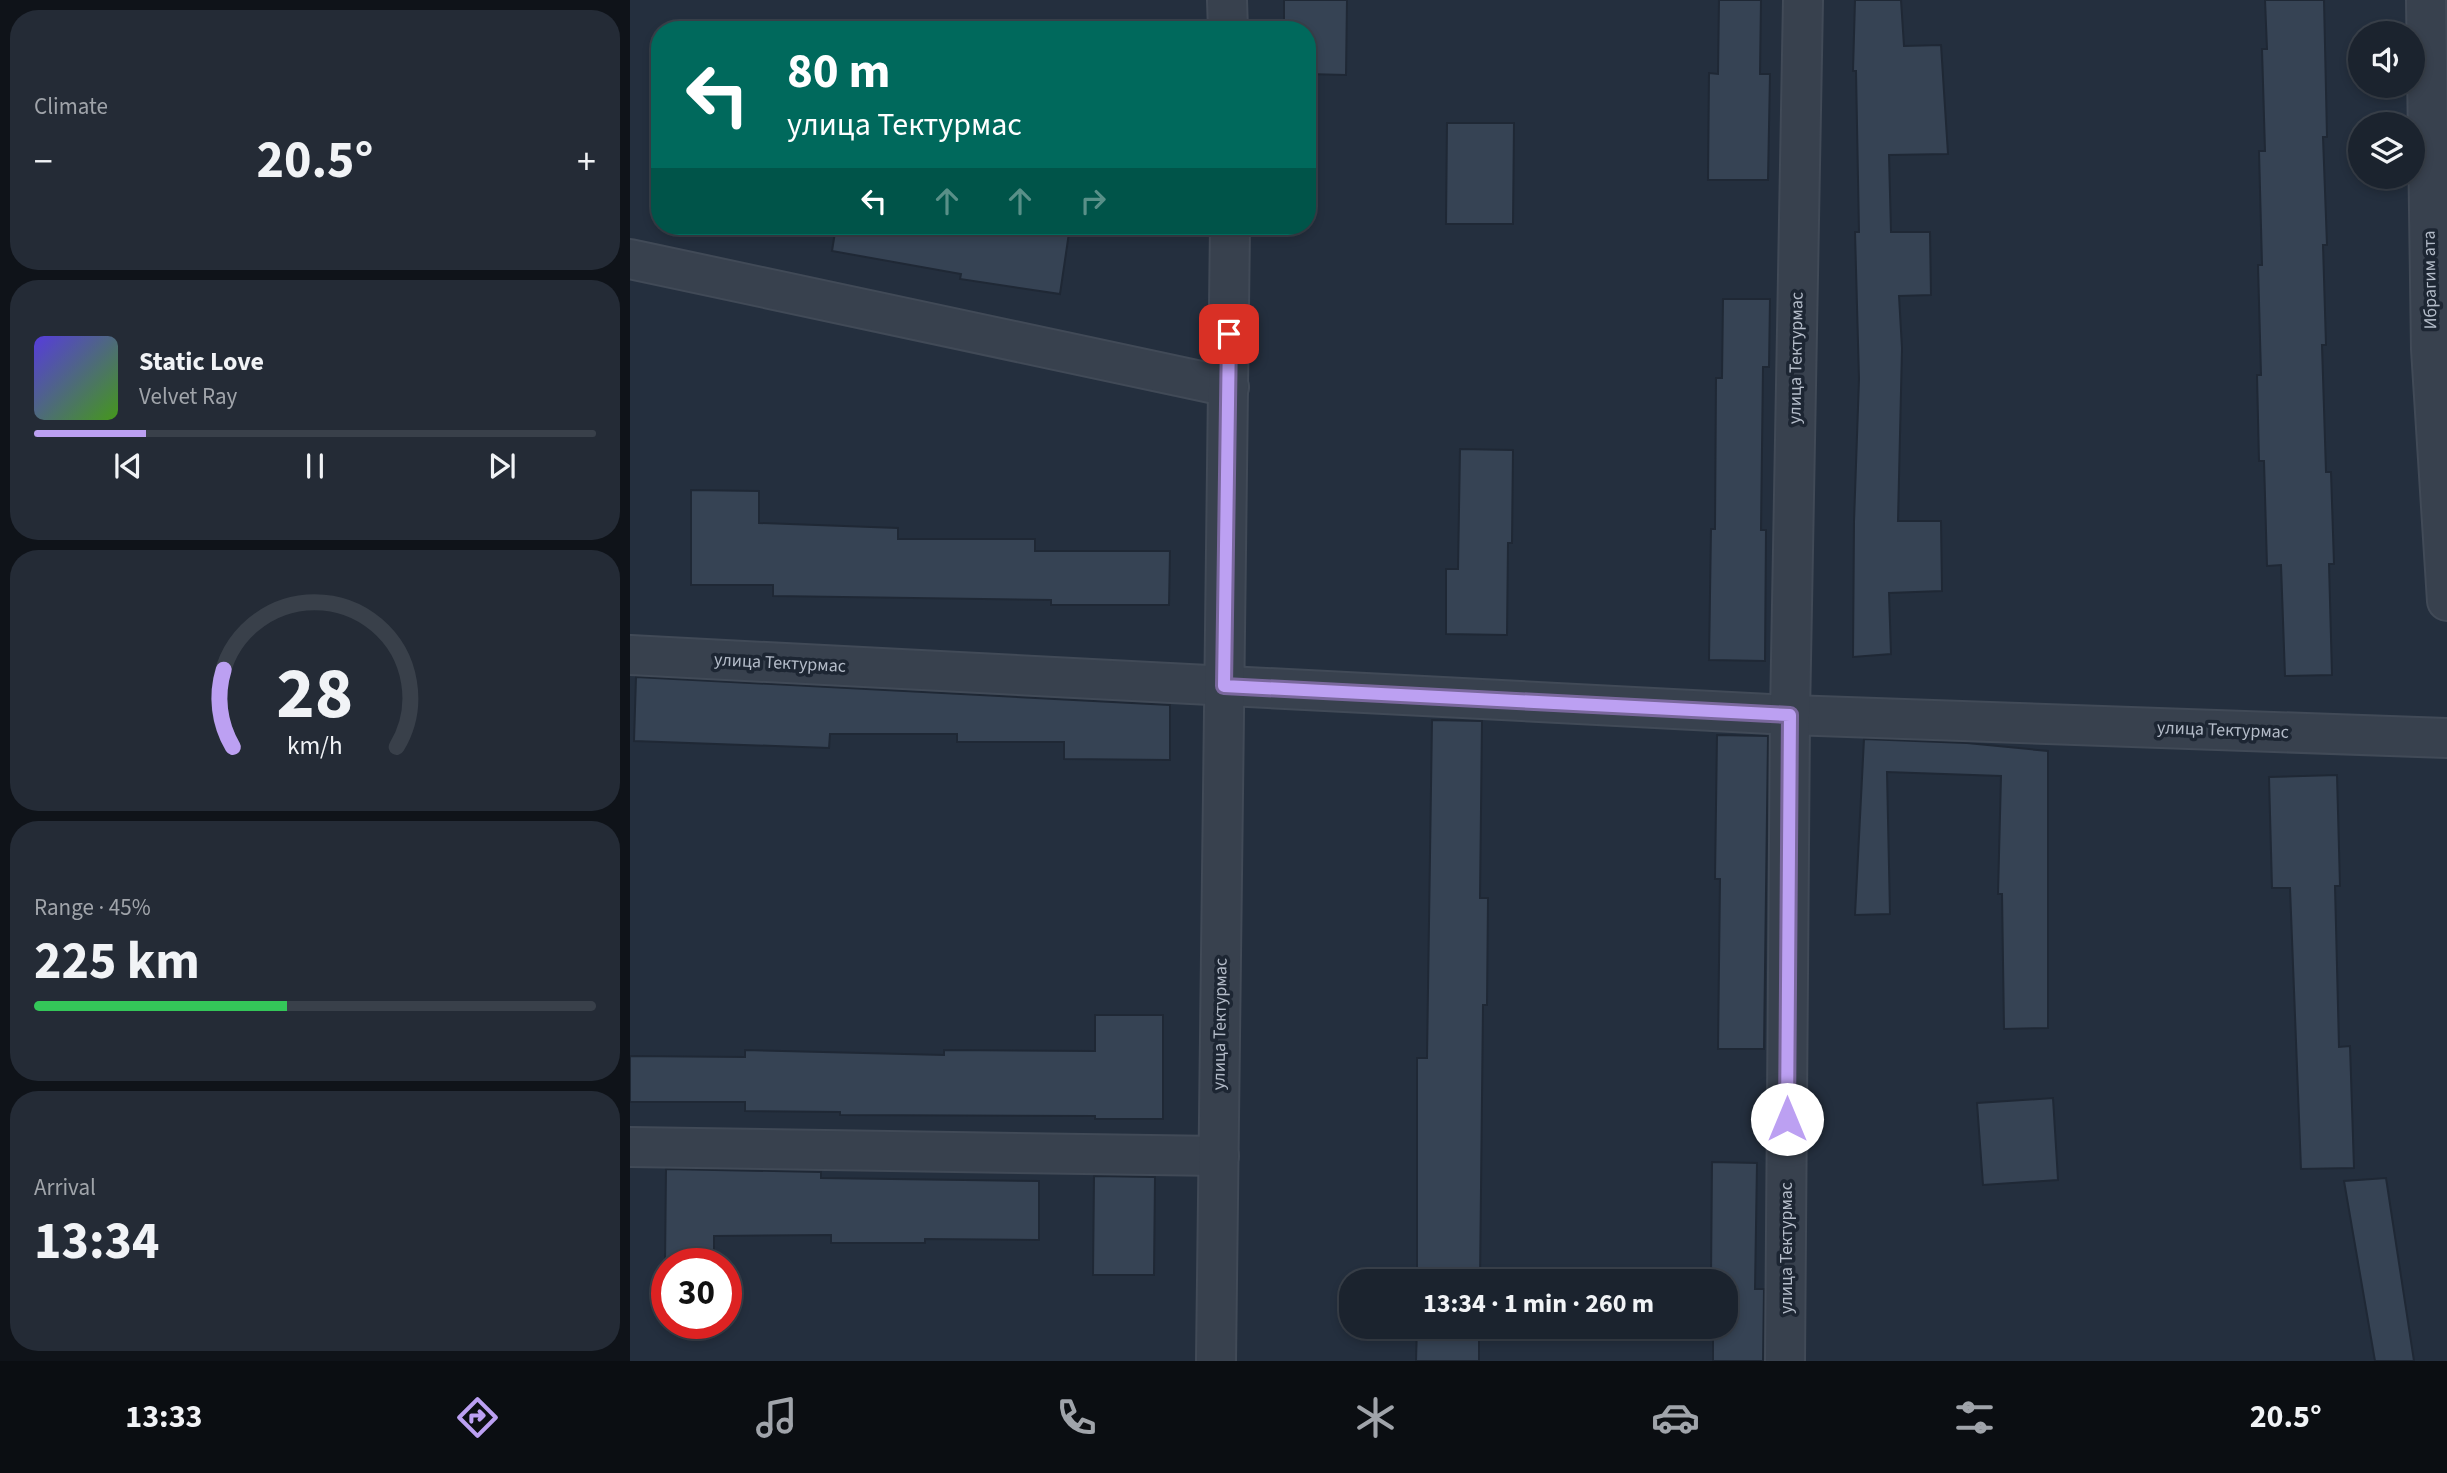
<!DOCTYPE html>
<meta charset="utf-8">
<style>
:root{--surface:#1b232e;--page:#242b36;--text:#f1f3f6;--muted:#a0a4aa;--line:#39404a;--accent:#bca0f2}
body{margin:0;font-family:"Source Sans 3",sans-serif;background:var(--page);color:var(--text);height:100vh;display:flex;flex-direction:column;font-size:26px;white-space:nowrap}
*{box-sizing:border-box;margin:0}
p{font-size:23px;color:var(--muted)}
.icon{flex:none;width:38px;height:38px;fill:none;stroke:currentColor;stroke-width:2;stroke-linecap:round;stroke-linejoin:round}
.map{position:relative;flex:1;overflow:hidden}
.sheet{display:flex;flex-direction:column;gap:10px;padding:10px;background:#0f1319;width:630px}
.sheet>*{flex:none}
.guide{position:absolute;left:21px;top:21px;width:665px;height:214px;border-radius:28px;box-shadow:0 4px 10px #0003,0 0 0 2px var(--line);background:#00695c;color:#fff;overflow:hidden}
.controls{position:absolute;left:1718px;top:21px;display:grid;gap:14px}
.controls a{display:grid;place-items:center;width:77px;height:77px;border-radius:50%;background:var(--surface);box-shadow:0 4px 10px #0003,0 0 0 2px var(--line);font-size:35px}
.speed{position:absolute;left:21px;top:1248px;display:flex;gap:14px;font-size:35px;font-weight:700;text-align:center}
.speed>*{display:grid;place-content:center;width:91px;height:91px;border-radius:50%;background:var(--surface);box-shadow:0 4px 10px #0003,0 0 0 2px var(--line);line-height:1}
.speed .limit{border:10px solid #d22;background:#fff;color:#111}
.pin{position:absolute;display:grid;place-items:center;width:60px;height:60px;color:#fff;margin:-30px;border-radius:14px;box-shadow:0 4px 10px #0006}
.me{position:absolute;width:77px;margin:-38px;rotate:0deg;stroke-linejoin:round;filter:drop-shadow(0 0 5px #0008)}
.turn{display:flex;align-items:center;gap:24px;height:147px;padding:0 21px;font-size:32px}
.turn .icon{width:91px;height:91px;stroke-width:2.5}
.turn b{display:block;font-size:49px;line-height:60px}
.lanes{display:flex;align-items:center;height:66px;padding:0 21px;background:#0003;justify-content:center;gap:35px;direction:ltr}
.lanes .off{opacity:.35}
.big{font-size:52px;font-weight:700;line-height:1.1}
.sheet .card{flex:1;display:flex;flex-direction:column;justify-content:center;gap:10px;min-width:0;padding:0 24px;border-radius:28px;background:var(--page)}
.sheet .dial{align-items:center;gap:0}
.dial svg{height:182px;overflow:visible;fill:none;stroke:var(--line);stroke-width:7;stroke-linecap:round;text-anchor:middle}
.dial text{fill:var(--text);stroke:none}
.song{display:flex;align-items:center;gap:21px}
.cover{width:84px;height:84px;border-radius:10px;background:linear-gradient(135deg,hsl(250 70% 55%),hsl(100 70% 35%))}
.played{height:7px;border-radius:4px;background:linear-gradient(90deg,var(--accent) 20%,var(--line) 20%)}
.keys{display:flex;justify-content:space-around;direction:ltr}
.heat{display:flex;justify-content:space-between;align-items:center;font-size:38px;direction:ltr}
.charge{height:10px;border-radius:5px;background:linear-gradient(90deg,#34c759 45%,var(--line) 0)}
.trip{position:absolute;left:709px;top:1269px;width:399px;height:70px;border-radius:28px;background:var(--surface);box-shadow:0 4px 10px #0003,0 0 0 2px var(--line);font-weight:700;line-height:70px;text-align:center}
.menu{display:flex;height:112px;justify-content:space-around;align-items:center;background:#0b0e12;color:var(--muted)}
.menu .icon{width:49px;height:49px}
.menu .active{color:var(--accent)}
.menu b{font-size:32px;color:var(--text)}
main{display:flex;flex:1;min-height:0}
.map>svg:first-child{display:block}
.building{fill:#364354;stroke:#1f2835;stroke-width:2}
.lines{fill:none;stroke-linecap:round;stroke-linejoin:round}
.minor-casing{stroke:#414a57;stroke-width:42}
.tertiary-casing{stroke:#414a57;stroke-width:42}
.minor{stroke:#38414e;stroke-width:38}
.tertiary{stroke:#38414e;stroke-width:38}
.route-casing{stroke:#7a689d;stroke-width:18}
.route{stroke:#bca0f2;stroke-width:12}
.labels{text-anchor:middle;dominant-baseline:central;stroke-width:7;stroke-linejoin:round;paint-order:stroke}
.street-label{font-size:18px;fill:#b4bcc9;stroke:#1d2633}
</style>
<main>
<section class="sheet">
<div class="card"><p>Climate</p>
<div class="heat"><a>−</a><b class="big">20.5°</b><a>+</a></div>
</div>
<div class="card">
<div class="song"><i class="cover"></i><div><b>Static Love</b><p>Velvet Ray</p></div></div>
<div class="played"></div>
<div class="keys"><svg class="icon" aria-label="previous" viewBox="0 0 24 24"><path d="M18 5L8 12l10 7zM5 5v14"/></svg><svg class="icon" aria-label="pause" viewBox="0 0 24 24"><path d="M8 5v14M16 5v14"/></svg><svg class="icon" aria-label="next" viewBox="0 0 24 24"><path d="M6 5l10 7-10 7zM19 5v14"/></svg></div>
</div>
<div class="card dial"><svg viewBox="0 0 100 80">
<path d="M14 69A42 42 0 1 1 86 69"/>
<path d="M14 69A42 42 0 0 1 10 35" stroke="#bca0f2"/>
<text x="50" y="56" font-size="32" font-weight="700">28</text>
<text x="50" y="72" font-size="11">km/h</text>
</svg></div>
<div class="card"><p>Range · 45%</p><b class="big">225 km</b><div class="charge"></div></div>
<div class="card"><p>Arrival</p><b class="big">13:34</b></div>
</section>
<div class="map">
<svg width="1817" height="1361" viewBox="0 0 1817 1361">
<rect width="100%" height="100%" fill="#242f3e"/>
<g class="building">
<polygon points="654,0 717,0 716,75 677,74 677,30 654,30"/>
<polygon points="1089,0 1131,0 1130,74 1140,74 1138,180 1078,180 1079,73 1088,74"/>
<polygon points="1225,0 1271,0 1274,46 1311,45 1318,154 1259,155 1261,232 1300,232 1301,295 1269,296 1272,348 1268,521 1311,521 1312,591 1259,593 1261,654 1223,657 1224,522 1229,379 1225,232 1229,232 1226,71 1223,71"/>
<polygon points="1635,0 1694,0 1697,137 1693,137 1697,245 1693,245 1696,345 1692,345 1696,472 1701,472 1704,564 1699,564 1702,675 1655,676 1651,565 1637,566 1634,461 1629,461 1627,375 1631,375 1628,265 1632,265 1629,151 1635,151 1632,49 1637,49"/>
<polygon points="817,123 884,123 883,224 816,224"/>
<polygon points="206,226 440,226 430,294 330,279 331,274 202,251"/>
<polygon points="1093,299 1140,299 1139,367 1133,367 1131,530 1136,530 1135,661 1079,660 1081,529 1085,529 1086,378 1092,378"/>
<polygon points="830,449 883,450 882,543 878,543 877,635 816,634 816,569 828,569"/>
<polygon points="61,490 129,491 129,523 268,528 268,539 405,539 405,551 540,551 539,605 421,605 421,600 143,596 143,585 61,585"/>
<polygon points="6,677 540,705 540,760 434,759 434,742 327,742 327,734 200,734 199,748 4,741"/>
<polygon points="802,720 852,721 850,898 858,898 857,1005 853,1005 850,1281 787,1281 787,1058 797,1058"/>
<polygon points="1087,735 1138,736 1134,1049 1088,1049 1090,879 1085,879"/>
<polygon points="1234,739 1337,743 1418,751 1418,1028 1374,1029 1372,894 1368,894 1371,776 1257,772 1260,914 1225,915"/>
<polygon points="1707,775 1710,886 1705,886 1709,1047 1720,1046 1724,1168 1671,1169 1660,888 1642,888 1639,777"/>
<polygon points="465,1015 533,1015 533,1119 465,1119 465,1116 210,1115 210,1112 115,1111 115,1102 0,1102 0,1056 115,1057 115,1050 314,1055 314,1050 465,1051"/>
<polygon points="1423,1098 1428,1180 1353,1185 1347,1103"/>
<polygon points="1082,1162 1127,1163 1125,1289 1134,1289 1133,1361 1083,1361 1083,1326 1096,1326 1096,1281 1081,1279"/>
<polygon points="36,1169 191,1172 191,1178 409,1181 409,1240 295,1239 295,1243 201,1243 201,1235 84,1236 84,1264 35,1264"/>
<polygon points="464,1176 525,1177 524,1275 463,1275"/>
<polygon points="1756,1178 1784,1361 1745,1361 1714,1181"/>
<polygon points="787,1326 849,1326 849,1361 786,1361"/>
</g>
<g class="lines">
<g class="minor-casing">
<g id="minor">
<polyline points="597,0 598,30"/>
<polyline points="0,259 599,387"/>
<polyline points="0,655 1160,715 1817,738"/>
<polyline points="0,1147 589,1156"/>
<polyline points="586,1361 600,226"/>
<polyline points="1155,1361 1160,715 1173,0"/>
</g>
</g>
<g class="tertiary-casing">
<polyline id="tertiary" points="1796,0 1801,349 1817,601"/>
</g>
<use href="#minor" class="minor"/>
<use href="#tertiary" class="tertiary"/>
</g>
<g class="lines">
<g class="route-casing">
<polyline id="route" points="599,334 594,686 1160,715 1157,1119"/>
</g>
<use href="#route" class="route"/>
</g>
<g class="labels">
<g class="street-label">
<text transform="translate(1800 280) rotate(-91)">Ибрагим ата</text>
<text transform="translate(1166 358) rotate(-89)">улица Тектурмас</text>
<text transform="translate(150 663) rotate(3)">улица Тектурмас</text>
<text transform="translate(1593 730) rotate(2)">улица Тектурмас</text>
<text transform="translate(590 1024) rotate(-89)">улица Тектурмас</text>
<text transform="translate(1156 1248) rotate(-90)">улица Тектурмас</text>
</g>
</g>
</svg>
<div class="controls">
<a><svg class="icon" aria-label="sound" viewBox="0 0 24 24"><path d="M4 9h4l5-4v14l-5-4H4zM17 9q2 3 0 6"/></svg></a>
<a><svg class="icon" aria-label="layers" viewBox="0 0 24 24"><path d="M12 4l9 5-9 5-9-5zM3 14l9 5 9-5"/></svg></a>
</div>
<div class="speed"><div class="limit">30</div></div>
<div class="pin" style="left:599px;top:334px;background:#d93025"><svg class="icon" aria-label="arrive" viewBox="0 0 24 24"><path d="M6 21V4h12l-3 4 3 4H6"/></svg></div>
<svg class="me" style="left:1157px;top:1119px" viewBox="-20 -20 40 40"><circle r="19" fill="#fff"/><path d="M0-13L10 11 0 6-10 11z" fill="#bca0f2"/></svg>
<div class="trip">13:34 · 1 min · 260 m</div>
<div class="guide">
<div class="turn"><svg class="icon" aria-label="left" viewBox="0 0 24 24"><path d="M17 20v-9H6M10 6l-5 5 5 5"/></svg><div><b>80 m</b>улица Тектурмас</div></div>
<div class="lanes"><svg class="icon" aria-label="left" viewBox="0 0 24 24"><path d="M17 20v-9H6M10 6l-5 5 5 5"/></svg><svg class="icon off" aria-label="ahead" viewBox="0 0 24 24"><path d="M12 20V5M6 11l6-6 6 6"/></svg><svg class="icon off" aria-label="ahead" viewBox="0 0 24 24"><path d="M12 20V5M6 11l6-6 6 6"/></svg><svg class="icon off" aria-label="right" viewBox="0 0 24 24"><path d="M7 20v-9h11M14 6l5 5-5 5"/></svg></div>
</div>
</div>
</main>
<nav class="menu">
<b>13:33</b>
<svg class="icon active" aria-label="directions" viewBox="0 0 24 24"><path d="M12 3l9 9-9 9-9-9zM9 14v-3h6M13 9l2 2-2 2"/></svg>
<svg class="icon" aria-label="music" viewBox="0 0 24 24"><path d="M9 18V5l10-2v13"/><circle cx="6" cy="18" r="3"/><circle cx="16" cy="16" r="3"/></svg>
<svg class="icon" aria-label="phone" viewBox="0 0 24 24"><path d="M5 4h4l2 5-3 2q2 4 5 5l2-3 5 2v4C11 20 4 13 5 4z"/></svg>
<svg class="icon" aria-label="climate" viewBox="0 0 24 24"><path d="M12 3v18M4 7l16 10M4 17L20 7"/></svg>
<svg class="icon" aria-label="car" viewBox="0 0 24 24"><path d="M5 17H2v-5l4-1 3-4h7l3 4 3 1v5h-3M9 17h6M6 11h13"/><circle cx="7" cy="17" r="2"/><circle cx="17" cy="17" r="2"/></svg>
<svg class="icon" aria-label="filters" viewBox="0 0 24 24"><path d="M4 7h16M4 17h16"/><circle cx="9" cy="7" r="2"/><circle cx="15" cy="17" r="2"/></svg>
<b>20.5°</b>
</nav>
